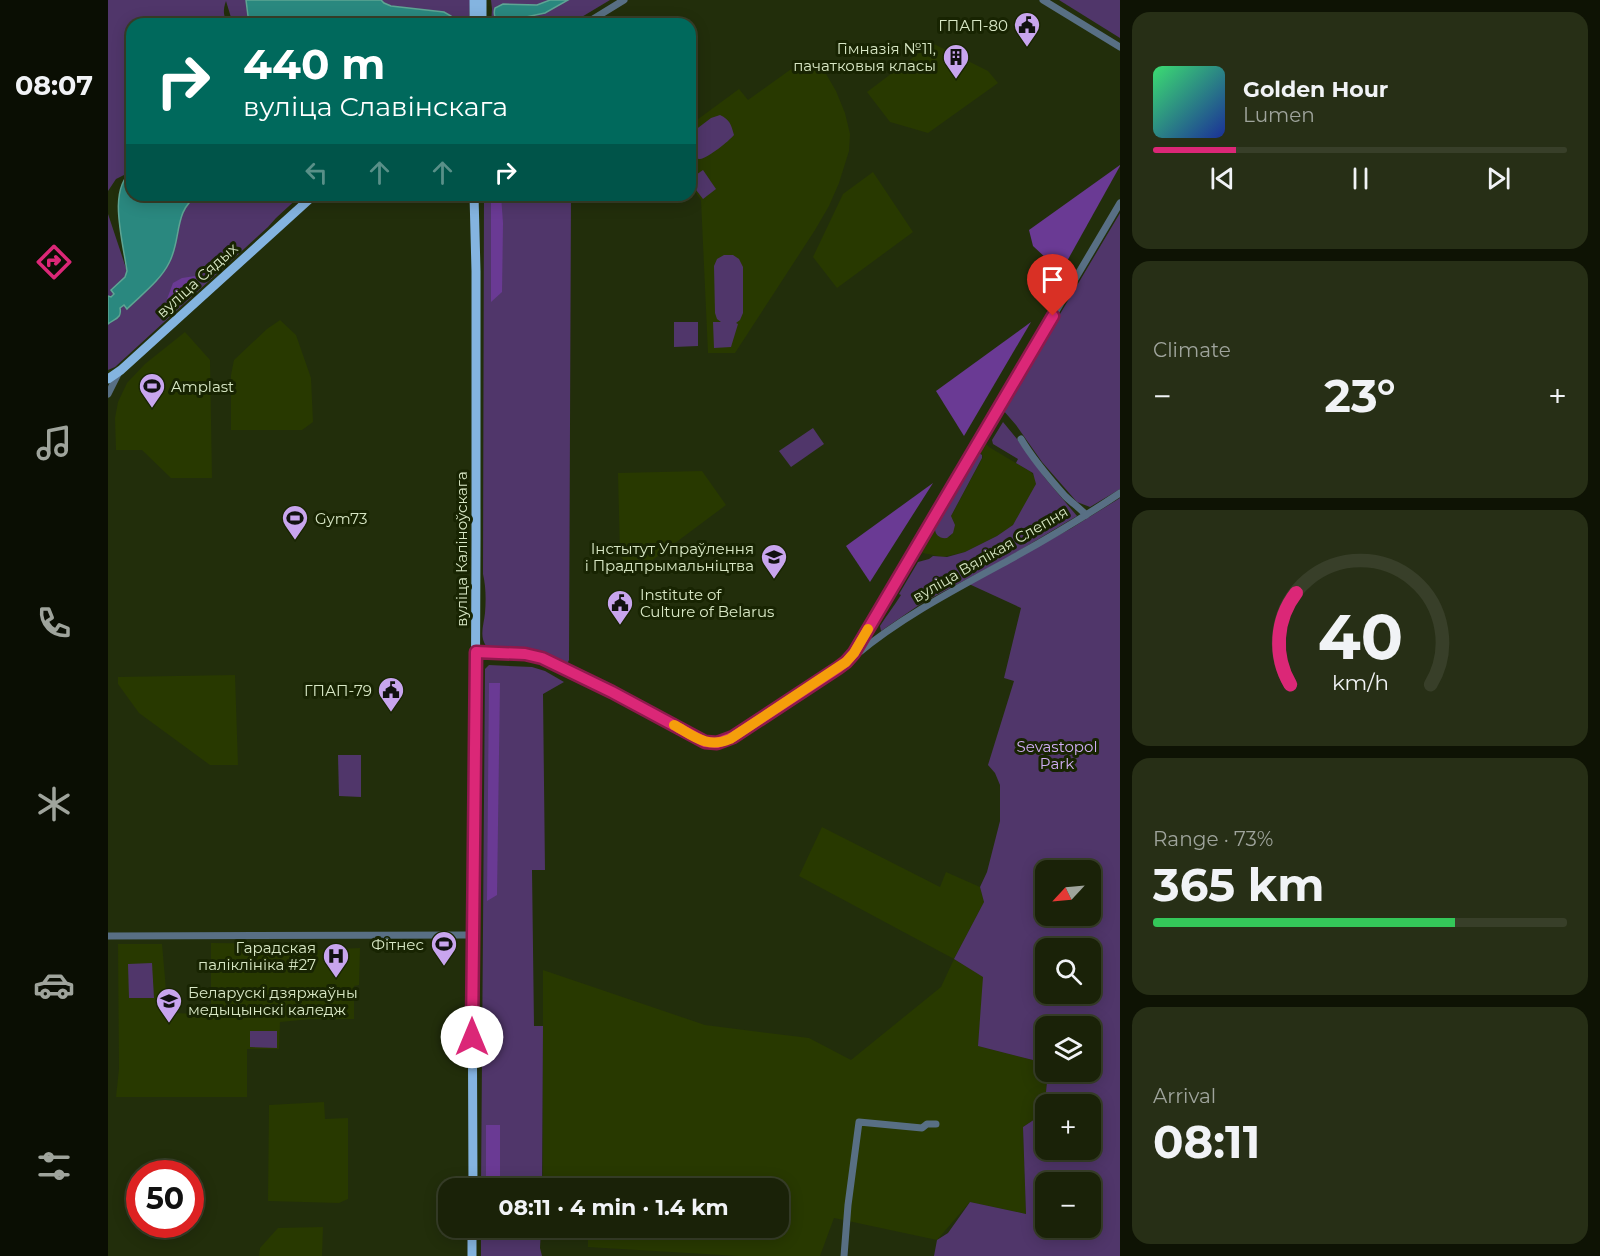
<!DOCTYPE html>
<meta charset="utf-8">
<style>
:root{--surface:#1a2208;--page:#272f16;--text:#f1f3f6;--muted:#9fa49c;--line:#383f29;--accent:#db2777}
body{margin:0;font-family:Montserrat,sans-serif;background:var(--page);color:var(--text);height:100vh;display:flex;flex-direction:column;font-size:22px;white-space:nowrap}
*{box-sizing:border-box;margin:0}
p{font-size:20px;color:var(--muted)}
.icon{flex:none;width:33px;height:33px;fill:none;stroke:currentColor;stroke-width:2;stroke-linecap:round;stroke-linejoin:round}
.map{position:relative;flex:1;overflow:hidden}
.sheet{display:flex;flex-direction:column;gap:12px;padding:12px;background:#0e1304;width:480px}
.sheet>*{flex:none}
.hud{position:absolute;left:18px;top:18px;width:570px;height:183px;border-radius:18px;box-shadow:0 3px 15px #0003,0 0 0 2px var(--line);background:#00695c;color:#fff;overflow:hidden}
.needle{width:39px;rotate:244deg}
.tools{position:absolute;left:927px;top:860px;display:grid;gap:12px}
.tools a{display:grid;place-items:center;width:66px;height:66px;border-radius:12px;background:var(--surface);box-shadow:0 3px 15px #0003,0 0 0 2px var(--line);font-size:30px}
.speed{position:absolute;left:18px;top:1160px;display:flex;gap:12px;font-size:30px;font-weight:700;text-align:center}
.speed>*{display:grid;place-content:center;width:78px;height:78px;border-radius:50%;background:var(--surface);box-shadow:0 3px 15px #0003,0 0 0 2px var(--line);line-height:1}
.speed .limit{border:9px solid #d22;background:#fff;color:#111}
.pin{position:absolute;display:grid;place-items:center;width:51px;height:51px;color:#fff;margin:-62px -26px;border-radius:50% 50% 50% 0;rotate:-45deg;box-shadow:0 0 6px #0007}
.pin .icon{rotate:45deg}
.me{position:absolute;width:66px;margin:-33px;rotate:0deg;stroke-linejoin:round;filter:drop-shadow(0 0 4px #0008)}
.turn{display:flex;align-items:center;gap:21px;height:126px;padding:0 18px;font-size:27px}
.turn .icon{width:78px;height:78px;stroke-width:2.5}
.turn b{display:block;font-size:42px;line-height:51px}
.lanes{display:flex;align-items:center;height:57px;padding:0 18px;background:#0003;justify-content:center;gap:30px;direction:ltr}
.lanes .off{opacity:.35}
.big{font-size:45px;font-weight:700;line-height:1.1}
.sheet .tile{flex:1;display:flex;flex-direction:column;justify-content:center;gap:9px;min-width:0;padding:0 21px;border-radius:18px;background:var(--page)}
.sheet .dial{align-items:center;gap:0}
.dial svg{height:156px;overflow:visible;fill:none;stroke:var(--line);stroke-width:7;stroke-linecap:round;text-anchor:middle}
.dial text{fill:var(--text);stroke:none}
.song{display:flex;align-items:center;gap:18px}
.cover{width:72px;height:72px;border-radius:9px;background:linear-gradient(135deg,hsl(140 70% 55%),hsl(230 70% 35%))}
.played{height:6px;border-radius:3px;background:linear-gradient(90deg,var(--accent) 20%,var(--line) 20%)}
.keys{display:flex;justify-content:space-around;direction:ltr}
.heat{display:flex;justify-content:space-between;align-items:center;font-size:33px;direction:ltr}
.charge{height:9px;border-radius:4px;background:linear-gradient(90deg,#34c759 73%,var(--line) 0)}
.trip{position:absolute;left:330px;top:1178px;width:351px;height:60px;border-radius:18px;background:var(--surface);box-shadow:0 3px 15px #0003,0 0 0 2px var(--line);font-weight:700;line-height:60px;text-align:center}
main{display:flex;flex:1;min-height:0}
.dock{display:flex;flex-direction:column;width:108px;justify-content:space-around;align-items:center;background:#0a0e03;color:var(--muted)}
.dock .icon{width:42px;height:42px}
.dock .active{color:var(--accent)}
.dock b{font-size:27px;color:var(--text)}
.map>svg:first-child{display:block}
.built{fill:#283900}
.green{fill:#50366a;fill-rule:evenodd}
.forest{fill:#6a3a94}
.water{fill:#2a887f;stroke:#5ea594;stroke-width:1.5}
.lines{fill:none;stroke-linecap:round;stroke-linejoin:round}
.minor{stroke:#586f84;stroke-width:7}
.major{stroke:#84b4e0;stroke-width:9}
.route-casing{stroke:#8e194d;stroke-width:15}
.route{stroke:#db2777;stroke-width:10}
.slow{stroke:#f59e0b;stroke-width:10}
.labels{text-anchor:middle;dominant-baseline:central;stroke-width:6;stroke-linejoin:round;paint-order:stroke}
.poi-label{font-size:15px;fill:#d9e8c6;stroke:#182402;text-anchor:end}
.street-label{font-size:15px;fill:#d9e8c6;stroke:#182402}
.park-label{font-size:15px;fill:#d1aef6;stroke:#182402}
</style>
<main>
<nav class="dock">
<b>08:07</b>
<svg class="icon active" aria-label="directions" viewBox="0 0 24 24"><path d="M12 3l9 9-9 9-9-9zM9 14v-3h6M13 9l2 2-2 2"/></svg>
<svg class="icon" aria-label="music" viewBox="0 0 24 24"><path d="M9 18V5l10-2v13"/><circle cx="6" cy="18" r="3"/><circle cx="16" cy="16" r="3"/></svg>
<svg class="icon" aria-label="phone" viewBox="0 0 24 24"><path d="M5 4h4l2 5-3 2q2 4 5 5l2-3 5 2v4C11 20 4 13 5 4z"/></svg>
<svg class="icon" aria-label="climate" viewBox="0 0 24 24"><path d="M12 3v18M4 7l16 10M4 17L20 7"/></svg>
<svg class="icon" aria-label="car" viewBox="0 0 24 24"><path d="M5 17H2v-5l4-1 3-4h7l3 4 3 1v5h-3M9 17h6M6 11h13"/><circle cx="7" cy="17" r="2"/><circle cx="17" cy="17" r="2"/></svg>
<svg class="icon" aria-label="filters" viewBox="0 0 24 24"><path d="M4 7h16M4 17h16"/><circle cx="9" cy="7" r="2"/><circle cx="15" cy="17" r="2"/></svg>
</nav>
<div class="map">
<svg width="1012" height="1256" viewBox="0 0 1012 1256">
<rect width="100%" height="100%" fill="#222e0b"/>
<g class="built">
<polygon points="824,43 880,71 890,83 820,133 782,122 759,92"/>
<polygon points="703,66 714,67 728,91 737,113 742,134 741,151 731,183 721,206 707,230 627,353 600,353 593,200 582,185 582,125 631,89 640,100 686,67 692,75"/>
<polygon points="765,172 805,232 729,288 705,257 735,194"/>
<polygon points="172,320 188,335 203,378 205,422 194,430 123,430 123,375 126,360 159,329"/>
<polygon points="77,332 102,360 104,478 63,478 34,450 8,450 7,418 10,402 19,383 37,364"/>
<polygon points="878,439 878,443 881,447 923,472 927,477 928,484 927,488 908,521 903,527 889,536 857,552 835,557 815,553 809,557 827,526 828,533 830,536 837,538 843,536 843,516 875,457 873,453 869,454"/>
<polygon points="594,471 618,505 527,573 512,556 510,473"/>
<polygon points="127,675 130,765 102,765 31,713 10,684 10,677"/>
<polygon points="714,827 832,887 838,872 872,887 876,902 846,959 876,977 870,1046 937,1063 938,1071 940,1071 936,1113 915,1127 918,1214 862,1202 829,1240 726,1218 712,1256 630,1256 480,1247 480,1227 670,1227 670,1188 481,1188 481,1179 435,1178 435,970 597,1025 701,1038 743,1060 833,987 846,959 691,876"/>
<polygon points="103,943 202,944 204,950 252,948 251,985 246,986 246,1019 203,1019 172,1022 171,1049 139,1049 139,1097 8,1097 11,1069 10,944 54,944 60,1013 103,1014"/>
<polygon points="216,1102 217,1119 240,1118 240,1199 231,1203 160,1201 161,1105"/>
<polygon points="215,1227 214,1256 151,1256 152,1248 170,1228"/>
</g>
<g class="green">
<path d="M0,0H138L141,24H125L118,1C115,9 114,19 123,24H24V171L8,179L0,191Z"/>
<polygon points="273,0 362,0 361,24 344,24 343,16 336,12 283,6 276,3"/>
<polygon points="383,0 502,0 462,24 383,24 384,9"/>
<polygon points="951,0 1012,0 1012,38"/>
<path d="M612,115C622,120 623,124 626,135C621,141 600,158 592,159C590,159 585,158 582,157V134L603,118Z"/>
<polygon points="595,170 608,189 595,199 582,182 582,179"/>
<path d="M90,195H193L168,218L160,227L7,367L0,370V324L11,317L13,313L12,308L16,305L20,309C34,294 52,281 61,263C74,239 65,211 90,195Z"/>
<path d="M376,195H463L461,660L459,664L424,650L382,648L378,646C371,636 376,624 377,613C378,600 378,587 375,574Z"/>
<polygon points="1012,213 1012,489 982,507 969,502 934,462 908,425 895,410"/>
<polygon points="0,214 19,271 17,277 4,290 6,293 3,297 0,296"/>
<polygon points="616,255 625,255 631,259 635,267 635,313 632,320 628,323 630,324 623,347 606,348 605,322 613,322 609,319 607,313 606,266 609,259"/>
<polygon points="566,322 590,322 590,346 566,347"/>
<path d="M895,422L909,439L937,478L969,516L897,559L814,603L773,631L772,626C779,615 786,606 793,595L791,594L810,562L821,559L825,556L839,557L857,552L889,536L905,525L928,484L925,473L908,463L910,459L885,444L884,440Z"/>
<polygon points="705,428 716,444 683,467 671,451"/>
<path d="M871,453L874,455V458L843,516L847,525L845,533L839,538C831,539 826,534 827,526L869,454Z"/>
<path d="M1012,498V1256H826L829,1240L840,1233L862,1202L918,1214L915,1127L936,1113L940,1071H982V1026H938L937,1063L870,1046L875,977L846,959L876,902L872,887L879,872L892,821V785L887,773L880,765L906,681L896,678L913,608L861,584L962,529ZM938,870H982V915H938ZM938,948H982V993H938ZM938,1104H982V1149H938ZM938,1182H982V1227H938Z"/>
<polygon points="381,665 424,667 437,671 456,682 435,694 437,870 424,870 426,1026 435,1026 434,1188 373,1188 377,669"/>
<polygon points="230,755 253,755 253,797 231,796"/>
<polygon points="44,963 46,998 21,998 20,964"/>
<polygon points="142,1031 169,1031 169,1048 142,1047"/>
<polygon points="373,1227 433,1227 432,1248 434,1256 373,1256"/>
</g>
<g class="forest">
<polygon points="1012,165 1012,166 953,272 925,246 921,230"/>
<polygon points="383,195 393,195 395,223 394,292 383,302"/>
<polygon points="94,275 55,310 65,283 74,278"/>
<polygon points="923,322 856,436 828,391"/>
<polygon points="825,483 762,582 738,546"/>
<polygon points="381,683 392,683 389,895 379,901"/>
<rect x="378" y="1125" width="14" height="63"/>
</g>
<g class="water">
<polygon points="138,0 273,0 276,3 283,6 336,12 343,16 344,23 141,24"/>
<path d="M442,0H460L437,13L394,22C387,21 385,14 387,8L395,4L429,5Z"/>
<path d="M24,171V195H90C65,211 74,239 61,263C52,281 33,295 19,309L16,305L12,308C14,319 7,318 0,324V296L3,297L6,294L3,290L17,277L19,271C14,237 0,189 24,171Z"/>
</g>
<g class="lines">
<g class="minor">
<polyline points="935,0 1012,47"/>
<polyline points="477,24 516,0"/>
<polyline points="0,394 11,372"/>
<path d="M913,439C925,459 941,478 957,496C964,503 972,508 978,515"/>
<path d="M368,652L417,654L434,658L524,703L592,740C605,745 614,743 625,737L730,668L738,661L749,648L1012,203"/>
<path d="M748,655C795,616 848,589 901,560C939,539 976,517 1012,493"/>
<polyline points="0,936 364,935"/>
<polyline points="736,1256 740,1205 751,1122 814,1128 819,1124 828,1124"/>
</g>
<g class="major">
<polyline points="366,0 366,24"/>
<polyline points="374,0 374,24"/>
<polyline points="0,379 13,370 206,195"/>
<polyline points="365,1188 364,935 367,790 368,539 368,271 366,195"/>
<polyline points="364,1256 364,1227"/>
</g>
</g>
<g class="lines">
<g class="route-casing">
<polyline id="route" points="364,1037 368,652 417,654 434,658 504,692 597,742 609,743 625,737 730,668 738,662 746,653 945,316"/>
</g>
<use href="#route" class="route"/>
<path class="slow" d="M566,725C586,736 599,749 622,739L738,662L746,653L760,629"/>
</g>
<defs>
<g id="civic-pin" transform="scale(1.35)"><path d="M0 17L-7.5 6A9.5 9.5 0 1 1 7.5 6Z" fill="#c8a5ee" stroke="#182402"/><path d="M-.6-6.5H3V-4.5H.6V-3L4-1V1h2V6H-6V1h2V-1L-.6-3ZM-1.2 2.5V6h2.4V2.5Z" fill="#111"/></g>
<g id="building-pin" transform="scale(1.35)"><path d="M0 17L-7.5 6A9.5 9.5 0 1 1 7.5 6Z" fill="#c8a5ee" stroke="#182402"/><path d="M-4-6H4V6H1V3H-1V6H-4ZM-2.5-4.3h1.7v1.8h-1.7ZM.8-4.3h1.7v1.8H.8ZM-2.5-1h1.7V.8h-1.7ZM.8-1h1.7V.8H.8Z" fill="#111"/></g>
<g id="stadium-pin" transform="scale(1.35)"><path d="M0 17L-7.5 6A9.5 9.5 0 1 1 7.5 6Z" fill="#c8a5ee" stroke="#182402"/><path d="M0-5a6.5 5 0 1 0 0 10a6.5 5 0 1 0 0-10ZM-3.5-1.8h7v3.6h-7Z" fill="#111"/></g>
<g id="university-pin" transform="scale(1.35)"><path d="M0 17L-7.5 6A9.5 9.5 0 1 1 7.5 6Z" fill="#c8a5ee" stroke="#182402"/><path d="M0-5L7-2L0 1L-7-2ZM-4 1L0 2.5L4 1V4Q0 6-4 4Z" fill="#111"/></g>
<g id="hospital-pin" transform="scale(1.35)"><path d="M0 17L-7.5 6A9.5 9.5 0 1 1 7.5 6Z" fill="#c8a5ee" stroke="#182402"/><path d="M-5-5h3v3.5h4V-5h3V5h-3V1.5h-4V5h-3Z" fill="#111"/></g>
</defs>
<g fill-rule="evenodd">
<use href="#civic-pin" x="919" y="25"/>
<use href="#building-pin" x="848" y="57"/>
<use href="#stadium-pin" x="44" y="386"/>
<use href="#stadium-pin" x="187" y="518"/>
<use href="#university-pin" x="666" y="557"/>
<use href="#civic-pin" x="512" y="603"/>
<use href="#civic-pin" x="283" y="690"/>
<use href="#stadium-pin" x="336" y="944"/>
<use href="#hospital-pin" x="228" y="956"/>
<use href="#university-pin" x="61" y="1001"/>
</g>
<g class="labels">
<g class="poi-label">
<text x="900" y="25">ГПАП-80</text>
<text x="828" y="48">Гімназія №11,<tspan x="828" dy="17">пачатковыя класы</tspan></text>
<text x="63" y="386" text-anchor="start">Amplast</text>
<text x="207" y="518" text-anchor="start">Gym73</text>
<text x="646" y="548">Інстытут Упраўлення<tspan x="646" dy="17">і Прадпрымальніцтва</tspan></text>
<text x="532" y="594" text-anchor="start">Institute of<tspan x="532" dy="17">Culture of Belarus</tspan></text>
<text x="264" y="690">ГПАП-79</text>
<text x="316" y="944">Фітнес</text>
<text x="208" y="947">Гарадская<tspan x="208" dy="17">паліклініка #27</tspan></text>
<text x="80" y="992" text-anchor="start">Беларускі дзяржаўны<tspan x="80" dy="17">медыцынскі каледж</tspan></text>
</g>
<g class="street-label">
<text transform="translate(89 280) rotate(-42)">вуліца Сядых</text>
<text transform="translate(353 549) rotate(-90)">вуліца Каліноўскага</text>
<text transform="translate(882 554) rotate(-30)">вуліца Вялікая Слепня</text>
</g>
<g class="park-label">
<text x="949" y="746">Sevastopol<tspan x="949" dy="17">Park</tspan></text>
</g>
</g>
</svg>
<div class="tools">
<a><svg class="needle" viewBox="-14 -14 28 28"><path d="M0-13l5 13h-10z" fill="#e53935"/><path d="M0 13l5-13h-10z" fill="#9fa49c"/></svg></a>
<a><svg class="icon" aria-label="search" viewBox="0 0 24 24"><circle cx="10" cy="10" r="6"/><path d="M15 15l6 6"/></svg></a>
<a><svg class="icon" aria-label="layers" viewBox="0 0 24 24"><path d="M12 4l9 5-9 5-9-5zM3 14l9 5 9-5"/></svg></a>
<a>+</a>
<a>−</a>
</div>
<div class="speed"><div class="limit">50</div></div>
<div class="pin" style="left:945px;top:316px;background:#d93025"><svg class="icon" aria-label="arrive" viewBox="0 0 24 24"><path d="M6 21V4h12l-3 4 3 4H6"/></svg></div>
<svg class="me" style="left:364px;top:1037px" viewBox="-20 -20 40 40"><circle r="19" fill="#fff"/><path d="M0-13L10 11 0 6-10 11z" fill="#db2777"/></svg>
<div class="trip">08:11 · 4 min · 1.4 km</div>
<div class="hud">
<div class="turn"><svg class="icon" aria-label="right" viewBox="0 0 24 24"><path d="M7 20v-9h11M14 6l5 5-5 5"/></svg><div><b>440 m</b>вуліца Славінскага</div></div>
<div class="lanes"><svg class="icon off" aria-label="left" viewBox="0 0 24 24"><path d="M17 20v-9H6M10 6l-5 5 5 5"/></svg><svg class="icon off" aria-label="ahead" viewBox="0 0 24 24"><path d="M12 20V5M6 11l6-6 6 6"/></svg><svg class="icon off" aria-label="ahead" viewBox="0 0 24 24"><path d="M12 20V5M6 11l6-6 6 6"/></svg><svg class="icon" aria-label="right" viewBox="0 0 24 24"><path d="M7 20v-9h11M14 6l5 5-5 5"/></svg></div>
</div>
</div>
<section class="sheet">
<div class="tile">
<div class="song"><i class="cover"></i><div><b>Golden Hour</b><p>Lumen</p></div></div>
<div class="played"></div>
<div class="keys"><svg class="icon" aria-label="previous" viewBox="0 0 24 24"><path d="M18 5L8 12l10 7zM5 5v14"/></svg><svg class="icon" aria-label="pause" viewBox="0 0 24 24"><path d="M8 5v14M16 5v14"/></svg><svg class="icon" aria-label="next" viewBox="0 0 24 24"><path d="M6 5l10 7-10 7zM19 5v14"/></svg></div>
</div>
<div class="tile"><p>Climate</p>
<div class="heat"><a>−</a><b class="big">23°</b><a>+</a></div>
</div>
<div class="tile dial"><svg viewBox="0 0 100 80">
<path d="M14 69A42 42 0 1 1 86 69"/>
<path d="M14 69A42 42 0 0 1 17 22" stroke="#db2777"/>
<text x="50" y="56" font-size="32" font-weight="700">40</text>
<text x="50" y="72" font-size="11">km/h</text>
</svg></div>
<div class="tile"><p>Range · 73%</p><b class="big">365 km</b><div class="charge"></div></div>
<div class="tile"><p>Arrival</p><b class="big">08:11</b></div>
</section>
</main>
